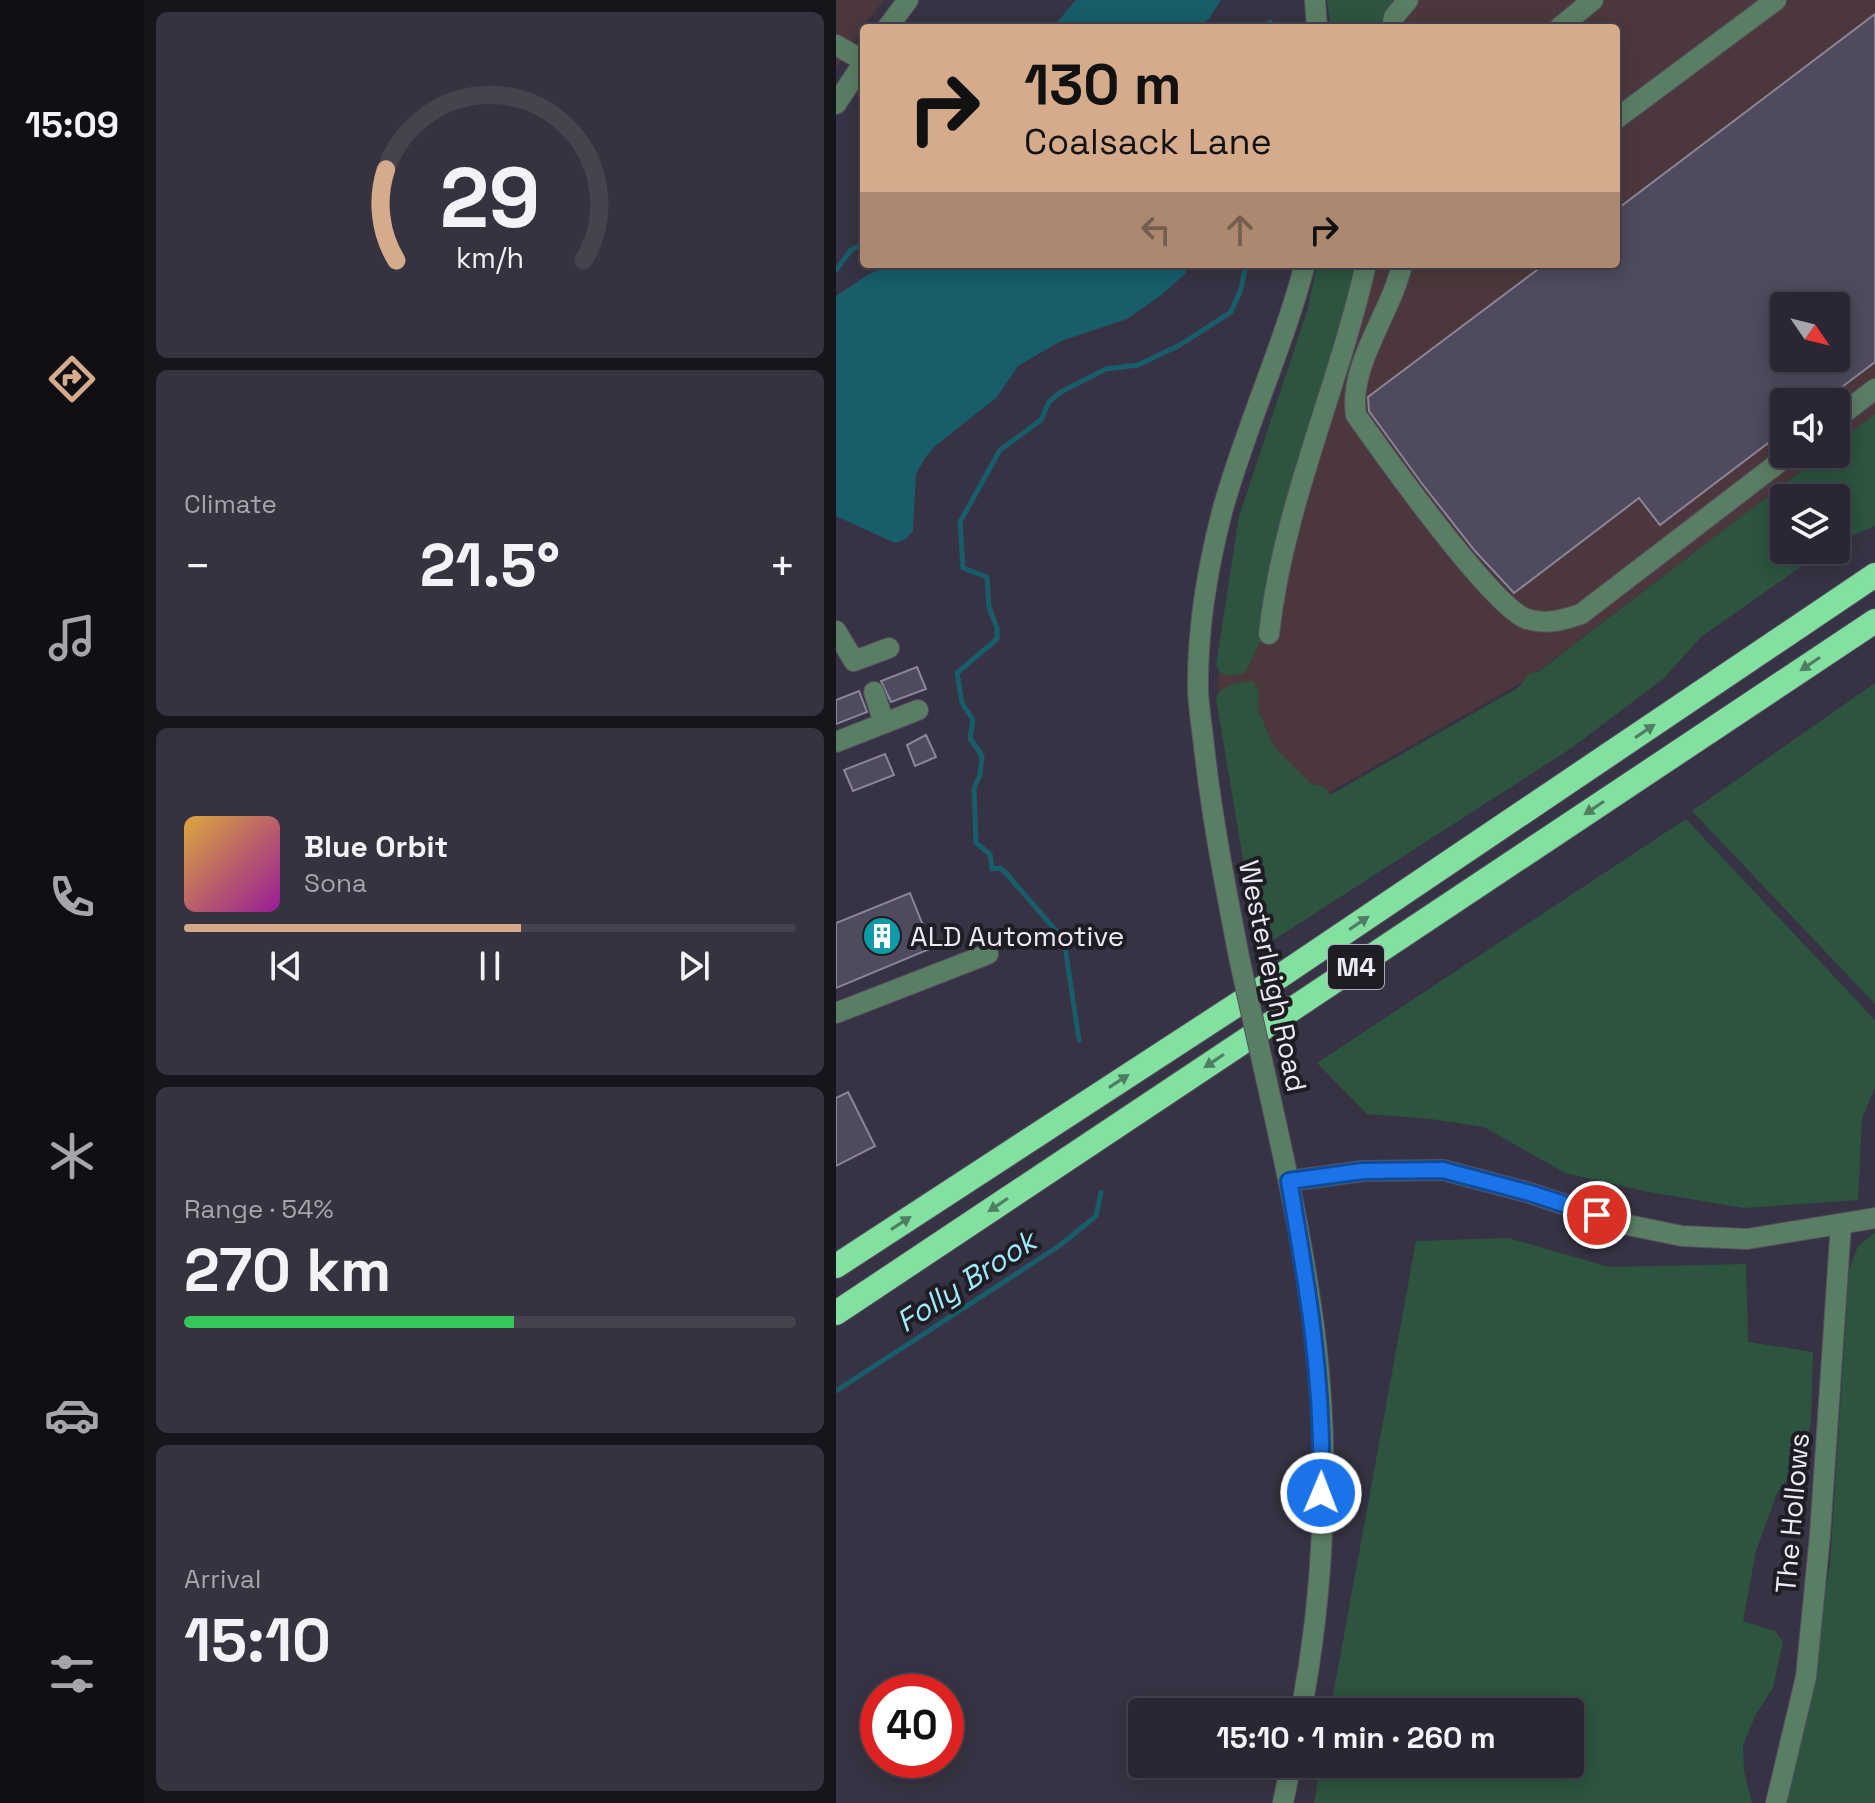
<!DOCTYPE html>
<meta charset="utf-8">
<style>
:root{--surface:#2a2633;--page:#36323f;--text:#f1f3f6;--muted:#a5a5ac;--line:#46434e;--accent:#d6ab8b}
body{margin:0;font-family:"Space Grotesk",sans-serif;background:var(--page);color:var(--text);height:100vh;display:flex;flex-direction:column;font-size:30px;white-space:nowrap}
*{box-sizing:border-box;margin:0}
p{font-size:26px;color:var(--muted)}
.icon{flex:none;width:44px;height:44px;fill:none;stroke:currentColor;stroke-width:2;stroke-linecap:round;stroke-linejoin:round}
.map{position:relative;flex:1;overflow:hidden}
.details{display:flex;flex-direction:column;gap:12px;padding:12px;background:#17151c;width:692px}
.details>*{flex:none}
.hud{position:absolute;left:24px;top:24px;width:760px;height:244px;border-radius:8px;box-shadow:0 4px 20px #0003,0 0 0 2px var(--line);background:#d6ab8b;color:#111;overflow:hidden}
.needle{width:52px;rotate:125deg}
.tools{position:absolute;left:934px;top:292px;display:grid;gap:16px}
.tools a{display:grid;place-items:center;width:80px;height:80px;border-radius:8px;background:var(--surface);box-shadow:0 4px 20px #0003,0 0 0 2px var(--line);font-size:40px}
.speed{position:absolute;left:24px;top:1674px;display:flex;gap:16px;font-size:40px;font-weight:700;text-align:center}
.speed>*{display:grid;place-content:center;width:104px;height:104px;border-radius:50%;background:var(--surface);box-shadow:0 4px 20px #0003,0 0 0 2px var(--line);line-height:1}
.speed .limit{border:12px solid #d22;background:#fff;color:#111}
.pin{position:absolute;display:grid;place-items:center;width:68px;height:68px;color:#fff;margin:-34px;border:4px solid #fff;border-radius:50%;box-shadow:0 2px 8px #0007}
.me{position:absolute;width:88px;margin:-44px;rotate:1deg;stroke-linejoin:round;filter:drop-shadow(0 0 6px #0008)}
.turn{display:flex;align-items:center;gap:28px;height:168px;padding:0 32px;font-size:36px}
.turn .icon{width:104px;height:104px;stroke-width:2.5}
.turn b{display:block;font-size:56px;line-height:68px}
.lanes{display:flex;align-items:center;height:76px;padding:0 32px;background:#0003;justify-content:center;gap:40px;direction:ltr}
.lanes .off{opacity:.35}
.big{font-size:60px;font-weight:600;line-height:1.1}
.details .tile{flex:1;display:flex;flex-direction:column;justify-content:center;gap:12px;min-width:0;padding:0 28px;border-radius:12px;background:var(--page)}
.details .dial{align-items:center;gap:0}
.dial svg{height:208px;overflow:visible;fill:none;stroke:var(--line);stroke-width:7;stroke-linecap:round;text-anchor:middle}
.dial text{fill:var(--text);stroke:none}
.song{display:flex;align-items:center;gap:24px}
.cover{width:96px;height:96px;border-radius:12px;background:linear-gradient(135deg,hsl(40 70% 55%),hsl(300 70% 35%))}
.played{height:8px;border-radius:4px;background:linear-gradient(90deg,var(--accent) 55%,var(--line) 55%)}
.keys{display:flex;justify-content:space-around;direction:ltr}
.heat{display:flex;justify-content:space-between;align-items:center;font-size:44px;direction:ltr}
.charge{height:12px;border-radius:6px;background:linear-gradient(90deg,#34c759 54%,var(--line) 0)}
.trip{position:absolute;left:292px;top:1698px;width:456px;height:80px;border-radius:8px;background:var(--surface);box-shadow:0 4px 20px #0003,0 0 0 2px var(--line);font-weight:600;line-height:80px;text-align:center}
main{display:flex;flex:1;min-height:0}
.tabs{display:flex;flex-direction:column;width:144px;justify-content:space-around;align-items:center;background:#110f14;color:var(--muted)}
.tabs .icon{width:56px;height:56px}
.tabs .current{color:var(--accent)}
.tabs b{font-size:36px;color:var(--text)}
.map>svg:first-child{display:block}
.industrial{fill:#4c383c;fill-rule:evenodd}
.green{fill:#2c543f}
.water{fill:#175d6a}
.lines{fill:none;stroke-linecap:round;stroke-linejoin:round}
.stream{stroke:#175d6a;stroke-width:5}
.building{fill:#4f4a5c;stroke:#8b8599;stroke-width:2;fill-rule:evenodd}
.minor-casing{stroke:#555060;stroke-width:22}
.highway-casing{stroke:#555060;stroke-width:26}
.minor{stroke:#5a7e64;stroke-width:20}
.highway{stroke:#82e1a0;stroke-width:24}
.minor-bridge-casing{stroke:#555060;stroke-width:22;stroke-linecap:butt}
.minor-bridge{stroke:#5a7e64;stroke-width:20}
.oneway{fill:#507e62}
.route-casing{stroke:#114b97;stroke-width:20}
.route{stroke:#1a73e8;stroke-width:14}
.labels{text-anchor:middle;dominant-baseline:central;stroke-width:8;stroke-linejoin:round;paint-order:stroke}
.shield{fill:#1f1c24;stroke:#aeacb6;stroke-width:2}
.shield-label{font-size:26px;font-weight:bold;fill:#ebe9f4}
.poi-label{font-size:28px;fill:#ebe9f4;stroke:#1f1c24;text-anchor:start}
.street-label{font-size:28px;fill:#ebe9f4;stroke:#1f1c24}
.water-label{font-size:30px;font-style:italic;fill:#9eebfc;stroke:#1f1c24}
</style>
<main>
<nav class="tabs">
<b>15:09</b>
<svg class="icon current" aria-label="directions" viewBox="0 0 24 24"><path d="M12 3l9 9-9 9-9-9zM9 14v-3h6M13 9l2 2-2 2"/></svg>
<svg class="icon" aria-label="music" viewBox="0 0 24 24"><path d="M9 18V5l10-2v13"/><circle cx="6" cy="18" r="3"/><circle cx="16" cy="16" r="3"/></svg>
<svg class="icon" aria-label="phone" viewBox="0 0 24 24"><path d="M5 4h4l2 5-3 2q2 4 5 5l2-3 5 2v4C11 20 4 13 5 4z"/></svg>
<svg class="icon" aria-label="climate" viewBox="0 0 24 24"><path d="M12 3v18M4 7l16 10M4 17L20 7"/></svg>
<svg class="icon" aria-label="car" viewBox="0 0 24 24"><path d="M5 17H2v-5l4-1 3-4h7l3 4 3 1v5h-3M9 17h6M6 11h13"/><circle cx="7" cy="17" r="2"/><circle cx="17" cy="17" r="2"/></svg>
<svg class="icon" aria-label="filters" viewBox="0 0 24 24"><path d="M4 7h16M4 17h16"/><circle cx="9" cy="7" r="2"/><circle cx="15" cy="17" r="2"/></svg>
</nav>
<section class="details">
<div class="tile dial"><svg viewBox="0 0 100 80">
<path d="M14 69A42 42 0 1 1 86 69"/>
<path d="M14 69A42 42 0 0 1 10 34" stroke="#d6ab8b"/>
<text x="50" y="56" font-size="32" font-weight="700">29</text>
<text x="50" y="72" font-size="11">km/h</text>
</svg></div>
<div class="tile"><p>Climate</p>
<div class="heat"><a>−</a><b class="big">21.5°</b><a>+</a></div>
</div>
<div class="tile">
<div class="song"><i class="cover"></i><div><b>Blue Orbit</b><p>Sona</p></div></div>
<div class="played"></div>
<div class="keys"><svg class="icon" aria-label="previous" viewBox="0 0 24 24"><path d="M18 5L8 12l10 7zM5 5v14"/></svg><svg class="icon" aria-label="pause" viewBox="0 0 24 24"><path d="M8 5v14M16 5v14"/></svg><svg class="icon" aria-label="next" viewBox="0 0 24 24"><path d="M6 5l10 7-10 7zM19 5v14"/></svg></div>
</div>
<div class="tile"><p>Range · 54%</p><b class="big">270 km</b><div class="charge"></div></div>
<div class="tile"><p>Arrival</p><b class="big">15:10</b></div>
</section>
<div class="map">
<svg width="1039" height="1803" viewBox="0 0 1039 1803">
<rect width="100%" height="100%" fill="#383344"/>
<g class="industrial">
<polygon points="0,0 48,0 29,23 0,69"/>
<path d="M540,0H1039V414L1000,444V402H948V454H987L693,678L421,833L381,684L493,264H780V28H521ZM948,306H1000V358H948Z"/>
</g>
<g class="green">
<polygon points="491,0 557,0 542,28 495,28"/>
<polygon points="481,264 523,264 433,601 425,640 409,673 395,676 384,673 380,665 403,517 472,308"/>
<path d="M1039,414V526L1000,543V498H948V550H989L865,637L827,679L734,749L439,939L427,936L416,913L380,698C387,684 402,682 417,681L423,691L422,710L438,747L475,784L488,787L494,795L682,688L694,673L702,672L987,454H1000V444Z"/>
<polygon points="1039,683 1039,1004 856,811"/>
<polygon points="850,819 1039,1020 1039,1088 1026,1118 1022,1200 908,1208 813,1192 729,1173 648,1127 595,1119 531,1114 481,1063"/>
<polygon points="1039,1233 1039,1803 948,1803 994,1565 1013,1270 1022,1246"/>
<polygon points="672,1238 773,1267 910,1264 912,1342 977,1352 975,1423 965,1462 941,1493 920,1551 907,1621 939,1631 947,1642 937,1688 920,1714 907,1745 908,1771 916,1803 478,1803 485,1764 734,1764 734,1712 494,1712 580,1241"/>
</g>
<g class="water">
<polygon points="240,0 385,0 373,19 361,28 216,28"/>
<polygon points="56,264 355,264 349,274 324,296 291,319 225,341 182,366 161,397 98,447 89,458 80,474 77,531 70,539 59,543 0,516 0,296 33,274"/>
</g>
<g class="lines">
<g class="stream">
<polyline points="427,28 434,22"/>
<polyline points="0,270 15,250 28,243"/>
<polyline points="243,1040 228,940 170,873 164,868 156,869 154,854 140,843 138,788 144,775 146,756 134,738 137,720 126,703 121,673 161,639 161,628 153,607 151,577 127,568 124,522 164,450 205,420 213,402 223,393 270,369 302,365 344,345 395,312 405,289 410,264"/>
<polyline points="0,1391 223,1246 260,1216 265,1192"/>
</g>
</g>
<g class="building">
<path d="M1039,14V362L986,402H948V431L824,525L803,498L678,593L639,551L587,485L533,411L532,397L709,264H780V210ZM948,306H1000V358H948Z"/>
<polygon points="81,667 90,689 55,702 45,681"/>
<polygon points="23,691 31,712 0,724 0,700"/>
<polygon points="90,735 100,757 79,766 71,745"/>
<polygon points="49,754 58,775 17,791 8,770"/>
<polygon points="74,893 96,948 0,988 0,923"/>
<polygon points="12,1092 39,1146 0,1166 0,1098"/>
</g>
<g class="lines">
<g class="minor-casing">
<g id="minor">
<polyline points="479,0 481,28"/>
<polyline points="51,28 72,0"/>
<polyline points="556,28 558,17 572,0"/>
<polyline points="723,28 757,0"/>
<polyline points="0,45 28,61"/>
<polyline points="0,104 28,62"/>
<polyline points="780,119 940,0"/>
<path d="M566,264C556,312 512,365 520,415C546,452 657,608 691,619C711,625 727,620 745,614L954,454"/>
<polyline points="1000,419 1039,389"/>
<polyline points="0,631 18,661 53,648"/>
<path d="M433,634C447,506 502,389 530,264"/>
<polyline points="38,692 48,723"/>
<polyline points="0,742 82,710"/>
<path d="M404,962C390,890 376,819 368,746C366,728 363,710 362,692C361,632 371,570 386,512C409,428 447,348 469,264"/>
<polyline points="0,1013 152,954"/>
<path d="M430,1078C447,1154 464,1229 475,1306C495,1437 490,1582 465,1712"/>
<polyline points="453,1181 527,1171 607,1170 694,1193 787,1224 846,1236 911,1239 1039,1218"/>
<polyline points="447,1803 455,1764"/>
<polyline points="940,1803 970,1677 984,1535 1005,1224"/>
</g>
</g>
<g class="highway-casing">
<g id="highway">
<polyline points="0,1266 425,989 1039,575"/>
<polyline points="0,1313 1039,621"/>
</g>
</g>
<use href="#minor" class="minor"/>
<use href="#highway" class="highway"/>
<g class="minor-bridge-casing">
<polyline id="minor-bridge" points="404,962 430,1078"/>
</g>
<use href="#minor-bridge" class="minor-bridge"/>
</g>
<defs><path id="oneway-solid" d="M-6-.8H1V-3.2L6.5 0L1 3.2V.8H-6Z" transform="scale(2)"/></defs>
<g class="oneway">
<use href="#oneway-solid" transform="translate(974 664) rotate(146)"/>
<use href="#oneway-solid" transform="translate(809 731) rotate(-34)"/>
<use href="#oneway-solid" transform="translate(758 808) rotate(146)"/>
<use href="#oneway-solid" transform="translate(523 923) rotate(-34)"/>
<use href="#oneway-solid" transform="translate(378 1061) rotate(146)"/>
<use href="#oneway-solid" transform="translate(283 1081) rotate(-33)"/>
<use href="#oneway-solid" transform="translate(162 1205) rotate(146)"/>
<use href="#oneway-solid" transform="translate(65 1223) rotate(-33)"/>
</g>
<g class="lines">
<g class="route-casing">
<path id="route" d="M485,1493C488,1382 472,1289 453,1181L527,1171L607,1170L694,1193L761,1215"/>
</g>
<use href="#route" class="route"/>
</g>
<defs>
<g id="building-disc" transform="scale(2)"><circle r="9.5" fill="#0f9aa8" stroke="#1f1c24"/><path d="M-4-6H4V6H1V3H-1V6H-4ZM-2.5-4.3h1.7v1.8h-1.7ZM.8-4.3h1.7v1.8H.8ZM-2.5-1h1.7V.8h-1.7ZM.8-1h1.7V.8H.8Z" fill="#fff"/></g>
</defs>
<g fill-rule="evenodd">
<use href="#building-disc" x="46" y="936"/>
</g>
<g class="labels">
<rect class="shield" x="492" y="945" width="56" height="44" rx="6"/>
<g class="shield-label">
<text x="520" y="967">M4</text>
</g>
<g class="poi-label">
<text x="74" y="936">ALD Automotive</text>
</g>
<g class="street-label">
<text transform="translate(437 976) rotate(78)">Westerleigh Road</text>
<text transform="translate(956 1513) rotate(-85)">The Hollows</text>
</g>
<g class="water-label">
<text transform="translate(130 1281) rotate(-33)">Folly Brook</text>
</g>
</g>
</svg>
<div class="tools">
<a><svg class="needle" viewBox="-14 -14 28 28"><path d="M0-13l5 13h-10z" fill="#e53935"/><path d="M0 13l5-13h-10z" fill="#a5a5ac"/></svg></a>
<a><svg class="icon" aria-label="sound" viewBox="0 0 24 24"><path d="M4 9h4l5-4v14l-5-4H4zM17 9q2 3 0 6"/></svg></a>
<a><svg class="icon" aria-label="layers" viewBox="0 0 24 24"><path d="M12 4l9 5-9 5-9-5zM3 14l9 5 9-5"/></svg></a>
</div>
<div class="speed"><div class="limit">40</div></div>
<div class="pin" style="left:761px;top:1215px;background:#d93025"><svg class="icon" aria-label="arrive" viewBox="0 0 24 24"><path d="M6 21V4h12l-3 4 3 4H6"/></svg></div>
<svg class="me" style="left:485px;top:1493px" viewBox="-20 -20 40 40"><circle r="17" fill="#1a73e8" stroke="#fff" stroke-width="3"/><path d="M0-11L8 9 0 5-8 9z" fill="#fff"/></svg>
<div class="trip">15:10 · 1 min · 260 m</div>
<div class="hud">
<div class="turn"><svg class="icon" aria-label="right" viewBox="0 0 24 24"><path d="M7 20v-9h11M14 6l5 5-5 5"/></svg><div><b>130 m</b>Coalsack Lane</div></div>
<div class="lanes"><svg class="icon off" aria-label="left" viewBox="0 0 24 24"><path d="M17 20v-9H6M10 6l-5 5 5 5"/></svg><svg class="icon off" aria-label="ahead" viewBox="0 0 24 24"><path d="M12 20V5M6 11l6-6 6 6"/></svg><svg class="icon" aria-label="right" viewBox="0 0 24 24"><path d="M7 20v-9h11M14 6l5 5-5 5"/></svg></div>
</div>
</div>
</main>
